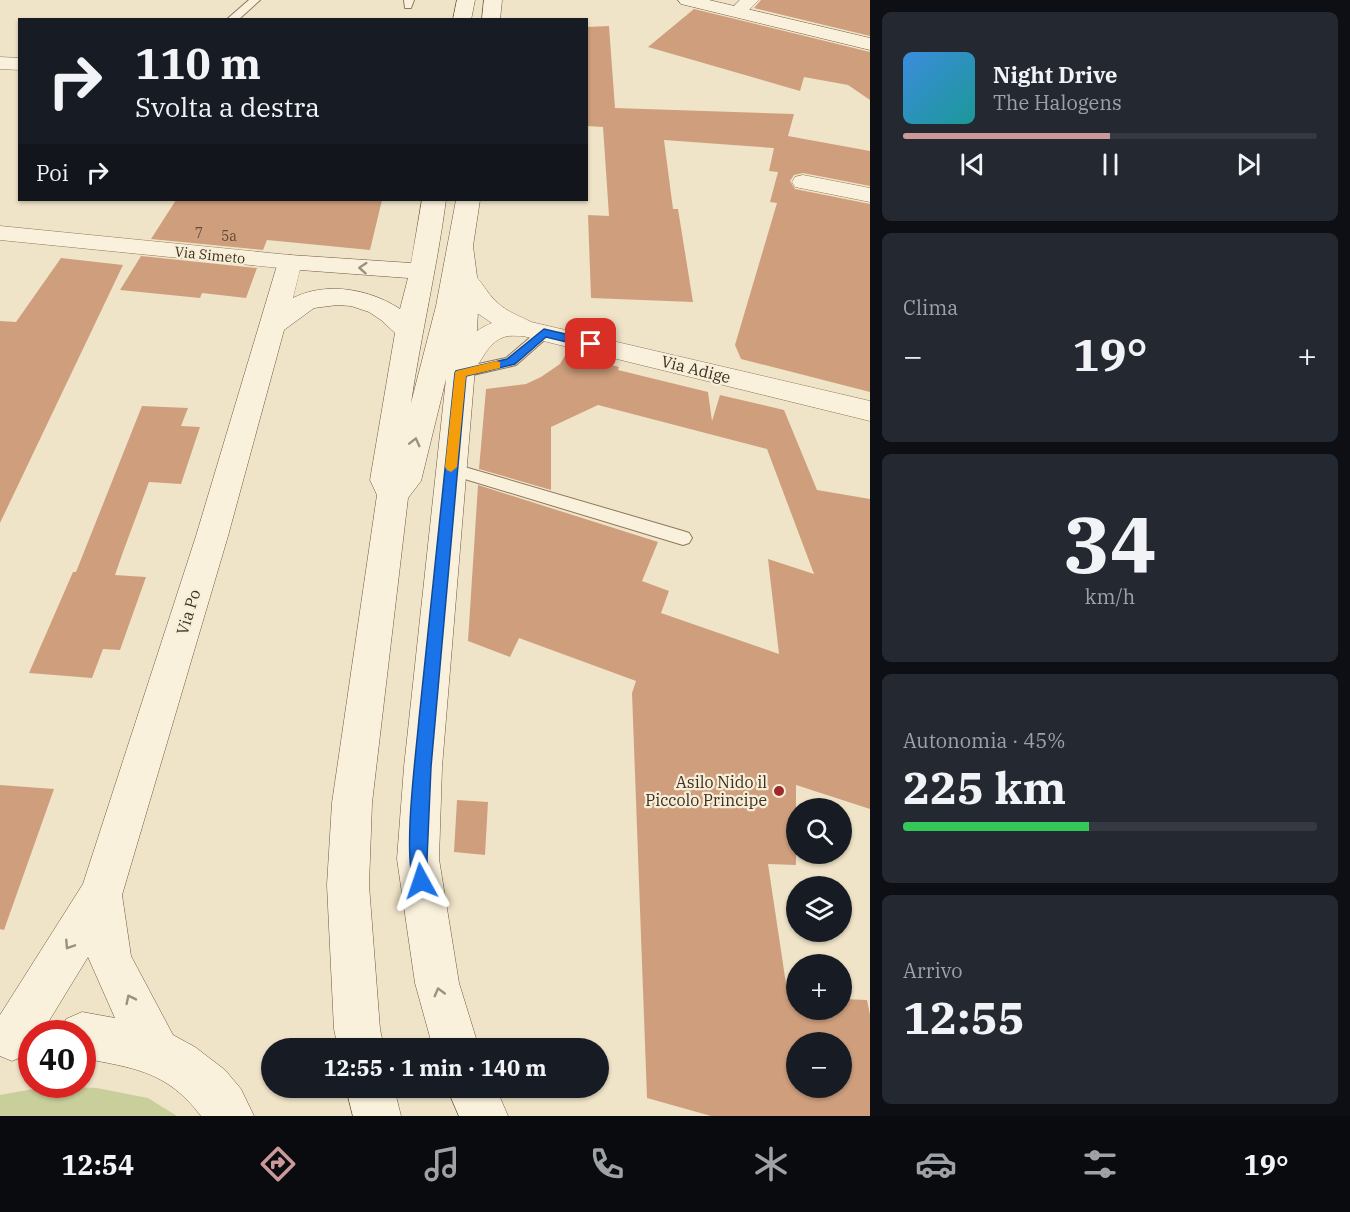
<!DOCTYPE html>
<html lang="it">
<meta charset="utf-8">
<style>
:root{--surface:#171b24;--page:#242831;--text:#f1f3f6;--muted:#9ea1a6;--line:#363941;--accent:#cc999b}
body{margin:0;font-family:"IBM Plex Serif",serif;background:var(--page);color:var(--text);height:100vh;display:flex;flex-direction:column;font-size:22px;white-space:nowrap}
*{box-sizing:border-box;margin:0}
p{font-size:20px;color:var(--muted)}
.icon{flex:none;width:33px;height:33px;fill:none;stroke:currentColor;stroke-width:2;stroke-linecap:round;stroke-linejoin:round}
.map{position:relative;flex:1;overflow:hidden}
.drawer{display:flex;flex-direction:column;gap:12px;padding:12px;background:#0d0f14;width:480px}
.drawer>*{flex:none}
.banner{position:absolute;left:18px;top:18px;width:570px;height:183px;border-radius:0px;box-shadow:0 2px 4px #0004;background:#171b24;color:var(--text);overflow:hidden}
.tools{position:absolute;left:786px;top:798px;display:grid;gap:12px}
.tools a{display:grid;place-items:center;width:66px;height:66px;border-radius:50%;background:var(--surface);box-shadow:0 2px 4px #0004;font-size:30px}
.speed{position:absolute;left:18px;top:1020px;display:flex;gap:12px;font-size:30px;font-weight:700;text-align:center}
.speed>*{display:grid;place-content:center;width:78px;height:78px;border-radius:50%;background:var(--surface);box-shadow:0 2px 4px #0004;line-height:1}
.speed .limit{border:9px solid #d22;background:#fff;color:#111}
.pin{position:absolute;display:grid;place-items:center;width:51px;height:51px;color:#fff;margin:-26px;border-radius:12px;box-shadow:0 3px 9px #0006}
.me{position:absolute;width:66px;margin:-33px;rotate:355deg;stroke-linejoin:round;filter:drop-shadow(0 0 4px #0008)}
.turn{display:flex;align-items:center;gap:21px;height:126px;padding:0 18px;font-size:27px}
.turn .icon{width:78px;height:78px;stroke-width:2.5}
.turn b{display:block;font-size:42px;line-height:51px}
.then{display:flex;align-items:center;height:57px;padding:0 18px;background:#0003;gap:12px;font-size:22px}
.big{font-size:45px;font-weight:700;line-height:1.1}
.drawer .card{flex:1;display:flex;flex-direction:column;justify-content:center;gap:9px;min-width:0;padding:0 21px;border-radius:9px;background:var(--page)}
.drawer .dial{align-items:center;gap:0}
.dial b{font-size:78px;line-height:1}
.song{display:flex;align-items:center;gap:18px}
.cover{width:72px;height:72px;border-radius:9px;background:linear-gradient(135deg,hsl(210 70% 55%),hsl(180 70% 35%))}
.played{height:6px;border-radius:3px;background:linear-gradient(90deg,var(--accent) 50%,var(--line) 50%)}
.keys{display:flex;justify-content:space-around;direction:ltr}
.heat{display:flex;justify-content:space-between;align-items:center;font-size:33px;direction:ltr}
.charge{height:9px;border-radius:4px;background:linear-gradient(90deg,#34c759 45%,var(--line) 0)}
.trip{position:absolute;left:261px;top:1038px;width:348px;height:60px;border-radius:30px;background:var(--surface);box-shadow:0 2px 4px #0004;font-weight:700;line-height:60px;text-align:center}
.menu{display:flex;height:96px;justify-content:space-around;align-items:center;background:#090b0e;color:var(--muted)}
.menu .icon{width:42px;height:42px}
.menu .on{color:var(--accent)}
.menu b{font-size:27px;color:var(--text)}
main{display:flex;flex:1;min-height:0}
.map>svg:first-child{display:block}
.green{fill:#c9cf9b}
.building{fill:#cf9f7d;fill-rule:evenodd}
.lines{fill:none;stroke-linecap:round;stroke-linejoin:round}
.lane-casing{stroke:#8d765c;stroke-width:2}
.street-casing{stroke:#8d765c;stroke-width:1}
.secondary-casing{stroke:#6f573f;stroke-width:1}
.lane{fill:#faf1dc;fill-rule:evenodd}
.street{fill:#faf1dc;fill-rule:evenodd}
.secondary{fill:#faf1dc;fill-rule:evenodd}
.oneway{stroke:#9c907e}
.route{fill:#1a73e8;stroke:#114b97;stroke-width:1.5}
.slow{fill:#f59e0b}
.poi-dot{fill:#9e2a2b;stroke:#f7eed8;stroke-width:2}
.labels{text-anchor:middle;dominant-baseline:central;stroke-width:4.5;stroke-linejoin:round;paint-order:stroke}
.number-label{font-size:14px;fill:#624a37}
.far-street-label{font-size:14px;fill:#3d2e20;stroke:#f7eed8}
.street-label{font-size:16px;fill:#3d2e20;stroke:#f7eed8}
.poi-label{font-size:16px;fill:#3d2e20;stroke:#f7eed8;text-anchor:end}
</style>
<main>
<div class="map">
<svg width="870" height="1116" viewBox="0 0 870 1116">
<rect width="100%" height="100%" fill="#f0e4c8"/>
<polygon class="green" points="50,1086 97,1088 148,1098 177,1116 0,1116 0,1095"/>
<g class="building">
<polygon points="761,0 870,0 870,36 754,8"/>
<polygon points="694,9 870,52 870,100 848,85 804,77 800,91 648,47"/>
<polygon points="609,26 615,108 794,114 788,136 870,151 870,186 803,173 794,175 790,181 795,189 870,204 870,392 741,359 735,345 777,203 770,202 778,172 769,171 774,148 664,140 673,209 678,209 693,302 591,298 588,215 609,216 603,127 586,126 586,27"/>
<polygon points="176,200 382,200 370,250 267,240 263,250 151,239"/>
<polygon points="141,256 257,268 246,298 202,293 200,298 120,290"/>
<polygon points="61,258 123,265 0,523 0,321 16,322"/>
<path d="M566,354L619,367L618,370L708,392L712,421L720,395L784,410L817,490L870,499V809L796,785V865L768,864L788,997L796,998V1010H842V999L867,1000L870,1015V1116H711L647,1098L632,693L636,681L519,638L510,657L468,641L478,485L658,542L642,581L669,591L661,613L779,654L768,559L814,574L767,449L598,405L551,427V490L479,469L486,389L526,384L541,377L560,364ZM796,1042H842V1088H796Z"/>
<polygon points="142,406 188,408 181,426 200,427 181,484 149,482 123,552 115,575 146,577 120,650 103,649 92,678 29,673 73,572 76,572"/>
<polygon points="0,785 54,789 4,930 0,929"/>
<polygon points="457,800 488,802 485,855 454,852"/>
</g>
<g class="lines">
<g class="lane-casing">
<g id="lane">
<polygon points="249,0 260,0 238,20 226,20"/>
<polygon points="404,0 414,0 411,8 405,8"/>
<polygon points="544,328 551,333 549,336 516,365 460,378 452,373 455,369 506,358 539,330"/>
<polygon points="451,463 683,531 689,533 692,538 689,543 683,545 445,473 443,469 445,465"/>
</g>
</g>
<g class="street-casing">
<g id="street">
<polygon points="740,0 759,0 744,15 732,15 729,11"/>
<polygon points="0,57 20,58 20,70 0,69"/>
<polygon points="803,175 870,188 870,202 795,187 792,182 795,177"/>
<polygon points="0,226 290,255 299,257 302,262 299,267 290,269 0,240"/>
<path d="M465,270C481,275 485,293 498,303C507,312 520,316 531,322L870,401V421L523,336C517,336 510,335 504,337C478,346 482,383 451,374L447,368C459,349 470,331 492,323L477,313L452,278L456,273Z"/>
</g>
</g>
<g class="secondary-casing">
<g id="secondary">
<polygon points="457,0 475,0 471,20 453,20"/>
<polygon points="484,0 502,0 500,20 482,20"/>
<polygon points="678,0 709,0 870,38 870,50 681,4"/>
<path d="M422,200H446C437,268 421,335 411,403L436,306L456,200H480L473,246L479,292L475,368L442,767L439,859L459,983L479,1048H433L415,983L397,859L404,767L446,379L421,481L408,498L372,803L369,885L380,1029L384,1048H338L334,1029L327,885L332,803L377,495L370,480L395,333L381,320L369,312L351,306L337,305L314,308L284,330L228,536L122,895L131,956L173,1035L195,1047L225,1070L241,1089L254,1116H201C167,1071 134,1068 82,1058V1034H60L66,1019L82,1012L115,1018L88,957L41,1034H32C32,1054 31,1053 12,1061L0,1056V1015L83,884L196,536L278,262L281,257L290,255L411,263ZM300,270L408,278L400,309C370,289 326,281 293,298Z"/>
<polygon points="346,1088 394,1088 401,1116 353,1116"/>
<polygon points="447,1088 496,1088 508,1116 459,1116"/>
</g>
</g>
<use href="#lane" class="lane"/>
<use href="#street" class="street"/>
<use href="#secondary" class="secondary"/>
</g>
<defs><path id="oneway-chevron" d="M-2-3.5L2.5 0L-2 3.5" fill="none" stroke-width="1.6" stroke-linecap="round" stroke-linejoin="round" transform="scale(1.5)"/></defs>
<g class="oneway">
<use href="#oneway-chevron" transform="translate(363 268) rotate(-176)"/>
<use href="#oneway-chevron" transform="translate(415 442) rotate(-76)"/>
<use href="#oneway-chevron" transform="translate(69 945) rotate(123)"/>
<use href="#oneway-chevron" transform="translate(439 992) rotate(-105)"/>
<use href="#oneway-chevron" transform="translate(130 999) rotate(-116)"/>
</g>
<path class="route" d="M544,329L595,341L596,344L591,348L546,337L515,364L466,376L431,767L427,859L429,881L427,887L421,890L415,887C402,857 416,755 419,719C431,604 443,489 455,373L456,371L507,359Z"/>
<polygon class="slow" points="496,361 500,362 500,368 466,376 457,467 451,472 447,470 445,467 455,373 456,371"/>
<circle class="poi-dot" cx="779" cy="791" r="6"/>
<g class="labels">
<g class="number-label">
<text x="199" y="233">7</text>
<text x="229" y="236">5a</text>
</g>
<g class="far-street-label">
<text transform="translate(210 255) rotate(6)">Via Simeto</text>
</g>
<g class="street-label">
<text transform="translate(696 369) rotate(14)">Via Adige</text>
<text transform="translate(188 612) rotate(-73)">Via Po</text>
</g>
<g class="poi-label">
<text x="767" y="782">Asilo Nido il<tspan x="767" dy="18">Piccolo Principe</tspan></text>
</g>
</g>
</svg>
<div class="tools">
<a><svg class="icon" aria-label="search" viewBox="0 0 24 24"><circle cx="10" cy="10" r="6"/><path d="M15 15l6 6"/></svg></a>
<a><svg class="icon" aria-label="layers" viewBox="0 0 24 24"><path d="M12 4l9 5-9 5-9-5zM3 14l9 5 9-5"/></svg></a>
<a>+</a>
<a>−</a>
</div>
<div class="speed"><div class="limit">40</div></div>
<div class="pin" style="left:591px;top:344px;background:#d93025"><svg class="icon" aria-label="arrive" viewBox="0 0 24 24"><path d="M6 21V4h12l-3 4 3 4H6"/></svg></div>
<svg class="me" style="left:421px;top:881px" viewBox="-20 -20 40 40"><path d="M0-17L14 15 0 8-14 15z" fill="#1a73e8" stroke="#fff" stroke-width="4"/></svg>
<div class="trip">12:55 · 1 min · 140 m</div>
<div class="banner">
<div class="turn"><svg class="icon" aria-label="right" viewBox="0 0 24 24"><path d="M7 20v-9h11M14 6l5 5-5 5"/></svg><div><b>110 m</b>Svolta a destra</div></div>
<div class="then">Poi<svg class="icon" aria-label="right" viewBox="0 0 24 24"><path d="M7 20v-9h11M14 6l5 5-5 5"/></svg></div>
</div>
</div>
<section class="drawer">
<div class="card">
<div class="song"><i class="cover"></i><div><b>Night Drive</b><p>The Halogens</p></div></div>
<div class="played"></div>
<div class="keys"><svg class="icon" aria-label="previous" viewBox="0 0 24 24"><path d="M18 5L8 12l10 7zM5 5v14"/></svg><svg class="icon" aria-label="pause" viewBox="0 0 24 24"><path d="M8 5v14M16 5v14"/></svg><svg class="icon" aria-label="next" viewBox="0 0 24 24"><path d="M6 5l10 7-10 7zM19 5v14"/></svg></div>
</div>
<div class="card"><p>Clima</p>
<div class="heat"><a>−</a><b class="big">19°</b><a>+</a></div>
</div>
<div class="card dial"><b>34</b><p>km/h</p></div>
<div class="card"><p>Autonomia · 45%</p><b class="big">225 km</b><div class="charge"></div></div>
<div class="card"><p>Arrivo</p><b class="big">12:55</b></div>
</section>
</main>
<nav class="menu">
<b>12:54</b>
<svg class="icon on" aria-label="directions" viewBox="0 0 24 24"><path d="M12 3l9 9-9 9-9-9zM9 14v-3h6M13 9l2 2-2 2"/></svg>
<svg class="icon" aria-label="music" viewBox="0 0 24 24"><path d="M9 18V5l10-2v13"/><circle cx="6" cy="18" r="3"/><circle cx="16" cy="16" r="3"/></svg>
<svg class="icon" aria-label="phone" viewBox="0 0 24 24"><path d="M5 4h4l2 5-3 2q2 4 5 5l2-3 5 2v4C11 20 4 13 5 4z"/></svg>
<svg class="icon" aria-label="climate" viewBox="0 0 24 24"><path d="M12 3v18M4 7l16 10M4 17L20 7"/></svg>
<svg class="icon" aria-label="car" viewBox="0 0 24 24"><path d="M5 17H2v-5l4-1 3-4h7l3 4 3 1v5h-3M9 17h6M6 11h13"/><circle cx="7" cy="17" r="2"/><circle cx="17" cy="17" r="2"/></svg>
<svg class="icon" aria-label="filters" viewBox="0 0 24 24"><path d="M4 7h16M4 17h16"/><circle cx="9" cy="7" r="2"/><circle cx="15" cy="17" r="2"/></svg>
<b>19°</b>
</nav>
